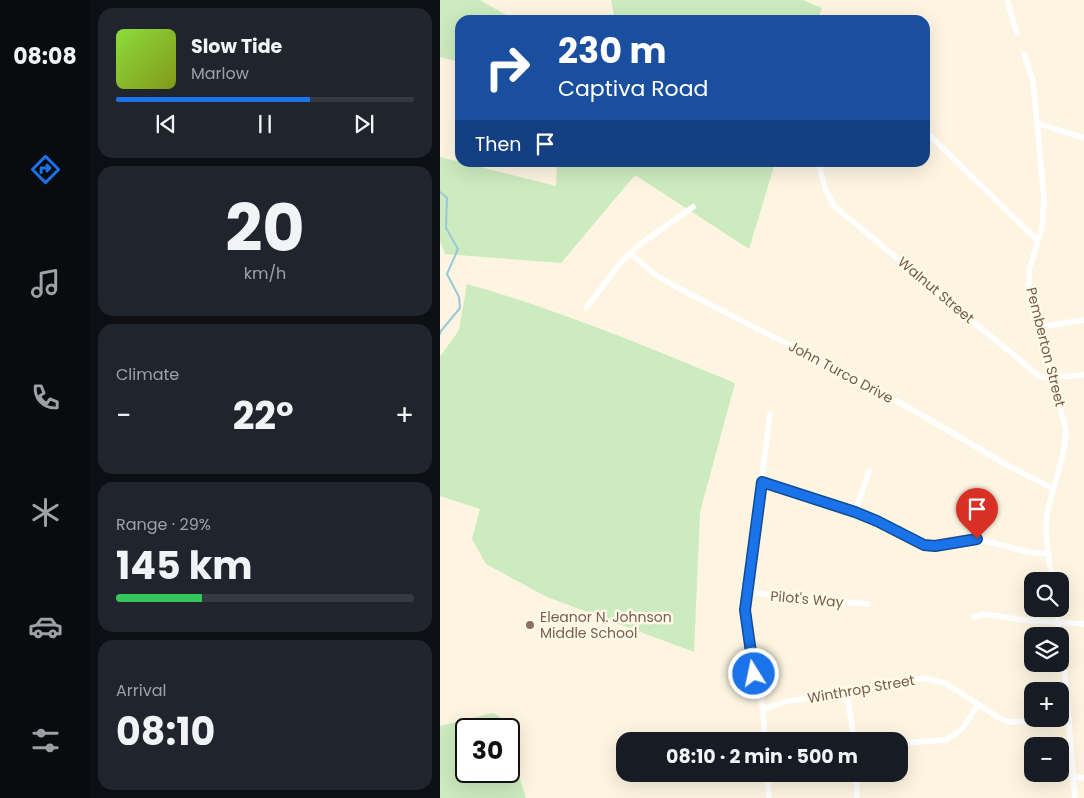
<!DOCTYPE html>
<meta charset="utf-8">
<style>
:root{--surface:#171b24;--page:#20242c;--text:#f1f3f6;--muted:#9ea1a6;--line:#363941;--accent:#1a73e8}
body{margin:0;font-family:Poppins,sans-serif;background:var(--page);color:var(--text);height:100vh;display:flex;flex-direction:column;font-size:19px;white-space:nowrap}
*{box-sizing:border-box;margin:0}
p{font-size:16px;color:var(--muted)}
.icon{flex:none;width:28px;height:28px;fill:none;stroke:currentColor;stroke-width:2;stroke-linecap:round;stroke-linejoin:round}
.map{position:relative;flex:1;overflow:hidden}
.side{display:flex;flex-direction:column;gap:8px;padding:8px;background:#0d0f14;width:350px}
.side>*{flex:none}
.banner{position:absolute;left:15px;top:15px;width:475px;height:152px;border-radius:15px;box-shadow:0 5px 20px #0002;background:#1a4fa0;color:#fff;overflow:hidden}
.tools{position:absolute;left:584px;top:572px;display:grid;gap:10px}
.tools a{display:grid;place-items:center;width:45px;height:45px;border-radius:10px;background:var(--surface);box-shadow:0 5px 20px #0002;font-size:25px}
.speed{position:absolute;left:15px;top:718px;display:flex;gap:10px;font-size:25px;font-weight:700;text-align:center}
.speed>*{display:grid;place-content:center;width:65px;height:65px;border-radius:50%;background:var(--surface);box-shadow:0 5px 20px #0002;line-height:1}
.speed .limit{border:2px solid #111;border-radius:8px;background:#fff;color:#111}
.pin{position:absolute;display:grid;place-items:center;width:42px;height:42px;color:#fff;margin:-51px -21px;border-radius:50% 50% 50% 0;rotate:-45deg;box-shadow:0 0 5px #0007}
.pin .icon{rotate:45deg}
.me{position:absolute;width:55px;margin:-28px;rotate:350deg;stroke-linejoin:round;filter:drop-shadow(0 0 4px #0008)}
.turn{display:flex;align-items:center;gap:18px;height:105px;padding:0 20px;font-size:22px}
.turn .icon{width:65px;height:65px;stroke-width:2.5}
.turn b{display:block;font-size:35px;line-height:42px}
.then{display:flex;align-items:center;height:48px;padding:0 20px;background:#0003;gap:10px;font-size:19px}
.big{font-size:38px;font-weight:700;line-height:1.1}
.side .widget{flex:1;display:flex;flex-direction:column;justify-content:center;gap:8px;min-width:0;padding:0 18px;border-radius:15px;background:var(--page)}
.side .dial{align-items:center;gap:0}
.dial b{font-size:65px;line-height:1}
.song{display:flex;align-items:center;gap:15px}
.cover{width:60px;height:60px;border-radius:8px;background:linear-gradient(135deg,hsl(90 70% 55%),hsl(70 70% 35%))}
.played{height:5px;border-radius:2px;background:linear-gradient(90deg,var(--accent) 65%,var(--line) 65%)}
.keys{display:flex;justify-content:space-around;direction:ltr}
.heat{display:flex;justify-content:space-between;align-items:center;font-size:28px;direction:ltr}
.charge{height:8px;border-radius:4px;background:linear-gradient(90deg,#34c759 29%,var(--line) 0)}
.trip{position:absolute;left:176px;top:732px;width:292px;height:50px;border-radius:15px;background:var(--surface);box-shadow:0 5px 20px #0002;font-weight:700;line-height:50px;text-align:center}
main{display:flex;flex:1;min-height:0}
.tab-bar{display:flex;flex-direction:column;width:90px;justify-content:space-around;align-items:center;background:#090b0e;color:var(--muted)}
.tab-bar .icon{width:35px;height:35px}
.tab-bar .current{color:var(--accent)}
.tab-bar b{font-size:22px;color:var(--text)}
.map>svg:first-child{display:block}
.green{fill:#ccebbf}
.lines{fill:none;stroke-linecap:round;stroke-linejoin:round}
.stream{stroke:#9ac8da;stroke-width:2}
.street{stroke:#fff;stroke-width:5.5}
.route-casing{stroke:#114b97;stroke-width:12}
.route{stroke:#1a73e8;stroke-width:9}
.education-dot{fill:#8d6e63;stroke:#fff9e8;stroke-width:2}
.labels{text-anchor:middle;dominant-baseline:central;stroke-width:5;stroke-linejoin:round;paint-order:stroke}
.street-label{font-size:14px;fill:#755d47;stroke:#fff9e8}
.education-label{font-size:14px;fill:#785e54;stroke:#fff9e8;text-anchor:start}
</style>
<main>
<nav class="tab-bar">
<b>08:08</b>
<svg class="icon current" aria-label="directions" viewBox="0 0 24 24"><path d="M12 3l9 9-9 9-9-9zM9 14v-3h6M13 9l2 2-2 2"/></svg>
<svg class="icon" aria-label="music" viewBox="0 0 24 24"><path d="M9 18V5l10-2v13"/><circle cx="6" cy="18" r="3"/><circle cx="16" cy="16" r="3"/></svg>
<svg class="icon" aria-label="phone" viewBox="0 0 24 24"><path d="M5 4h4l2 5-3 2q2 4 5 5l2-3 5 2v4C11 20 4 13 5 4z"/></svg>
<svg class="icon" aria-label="climate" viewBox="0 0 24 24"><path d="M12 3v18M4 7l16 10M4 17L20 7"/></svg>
<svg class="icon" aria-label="car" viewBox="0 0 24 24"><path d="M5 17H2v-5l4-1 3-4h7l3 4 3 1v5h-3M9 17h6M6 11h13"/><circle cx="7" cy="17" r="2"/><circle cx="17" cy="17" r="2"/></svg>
<svg class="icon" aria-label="filters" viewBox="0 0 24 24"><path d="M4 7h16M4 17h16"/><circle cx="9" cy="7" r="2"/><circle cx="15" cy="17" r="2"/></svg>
</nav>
<section class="side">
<div class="widget">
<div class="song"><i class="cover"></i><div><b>Slow Tide</b><p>Marlow</p></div></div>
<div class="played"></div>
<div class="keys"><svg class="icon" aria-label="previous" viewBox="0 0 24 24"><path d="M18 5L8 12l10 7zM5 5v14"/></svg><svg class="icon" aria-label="pause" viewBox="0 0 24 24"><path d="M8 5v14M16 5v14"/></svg><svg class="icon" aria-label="next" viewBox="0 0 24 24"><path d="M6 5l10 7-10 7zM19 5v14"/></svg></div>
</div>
<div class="widget dial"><b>20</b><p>km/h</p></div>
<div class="widget"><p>Climate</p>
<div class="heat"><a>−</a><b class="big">22°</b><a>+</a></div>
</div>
<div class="widget"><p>Range · 29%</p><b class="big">145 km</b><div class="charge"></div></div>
<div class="widget"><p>Arrival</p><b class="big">08:10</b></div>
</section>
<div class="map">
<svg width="644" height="798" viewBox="0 0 644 798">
<rect width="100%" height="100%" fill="#fdf5e1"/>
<g class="green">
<polygon points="0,0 40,0 75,20 20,20 20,62 0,57"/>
<polygon points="171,0 363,0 382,8 378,20 175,20"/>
<polygon points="0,157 116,186 117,163 335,163 309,249 195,175 121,263 5,254 0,241"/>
<path d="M27,284C119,310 207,347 295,383L260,512L254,652L107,597L46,564L32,539L40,509L0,496V357L19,330Z"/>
<polygon points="53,713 60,717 64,729 26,729 26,771 69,771 69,745 86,798 0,798 0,726"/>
</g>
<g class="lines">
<polyline class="stream" points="0,192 7,198 6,228 18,249 7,274 19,297 20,308 1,331 0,334"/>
<g class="street">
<polyline points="567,0 577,33"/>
<path d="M584,54L593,80L604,198L602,228L589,270V289L626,430C625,458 614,482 608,509C603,528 609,562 613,581"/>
<polyline points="596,123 644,138"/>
<polyline points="485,131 597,240"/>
<polyline points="378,162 386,191 394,206 599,376 606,378 644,375"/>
<polyline points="190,253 213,273 240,289 402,372 473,410 569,466 614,489"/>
<polyline points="146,308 182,261 199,245 253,207"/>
<polyline points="600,327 644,320"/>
<polyline points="322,481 437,521 484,545 495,546 537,539 588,552 609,554"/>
<polyline points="415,512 429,471"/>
<polyline points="306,592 360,599 428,604"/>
<polyline points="616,609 626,686 635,798"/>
<polyline points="534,617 544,614 583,620 644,624"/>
<polyline points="407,693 414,741"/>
<polyline points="323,709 348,701 407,693 483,678 505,683 561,719 569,722 629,720"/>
<polyline points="325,741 323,709 313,668 305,610 330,414"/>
<polyline points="460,743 506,740 522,729 538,705"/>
<polyline points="327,774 329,798"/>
<polyline points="416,774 417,798"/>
<polyline points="633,777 644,778"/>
</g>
</g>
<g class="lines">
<g class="route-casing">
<polyline id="route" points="314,674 305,610 322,482 415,512 437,521 484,545 495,546 537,539"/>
</g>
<use href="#route" class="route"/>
</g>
<circle class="education-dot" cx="90" cy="625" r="5"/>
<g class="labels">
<g class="street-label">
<text transform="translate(496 290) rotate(40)">Walnut Street</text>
<text transform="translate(606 347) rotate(76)">Pemberton Street</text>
<text transform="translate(401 372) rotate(28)">John Turco Drive</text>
<text transform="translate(367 599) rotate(5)">Pilot's Way</text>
<text transform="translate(421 689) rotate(-10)">Winthrop Street</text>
</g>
<g class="education-label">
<text x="100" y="617">Eleanor N. Johnson<tspan x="100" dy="16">Middle School</tspan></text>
</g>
</g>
</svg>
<div class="tools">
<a><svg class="icon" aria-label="search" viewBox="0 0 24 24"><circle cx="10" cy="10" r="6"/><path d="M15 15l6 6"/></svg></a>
<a><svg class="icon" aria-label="layers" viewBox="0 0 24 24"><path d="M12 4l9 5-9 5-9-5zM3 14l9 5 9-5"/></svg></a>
<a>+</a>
<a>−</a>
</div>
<div class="speed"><div class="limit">30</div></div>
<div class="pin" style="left:537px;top:539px;background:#d93025"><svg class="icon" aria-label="arrive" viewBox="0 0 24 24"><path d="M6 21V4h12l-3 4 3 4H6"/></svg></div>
<svg class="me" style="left:314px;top:674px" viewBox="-20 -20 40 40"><circle r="17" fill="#1a73e8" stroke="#fff" stroke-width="3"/><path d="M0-11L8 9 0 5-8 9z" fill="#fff"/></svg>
<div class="trip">08:10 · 2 min · 500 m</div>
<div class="banner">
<div class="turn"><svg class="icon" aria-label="right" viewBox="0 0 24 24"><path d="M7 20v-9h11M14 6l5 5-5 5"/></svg><div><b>230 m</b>Captiva Road</div></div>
<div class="then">Then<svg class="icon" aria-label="arrive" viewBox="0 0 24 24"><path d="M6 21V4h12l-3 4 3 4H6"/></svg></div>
</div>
</div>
</main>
